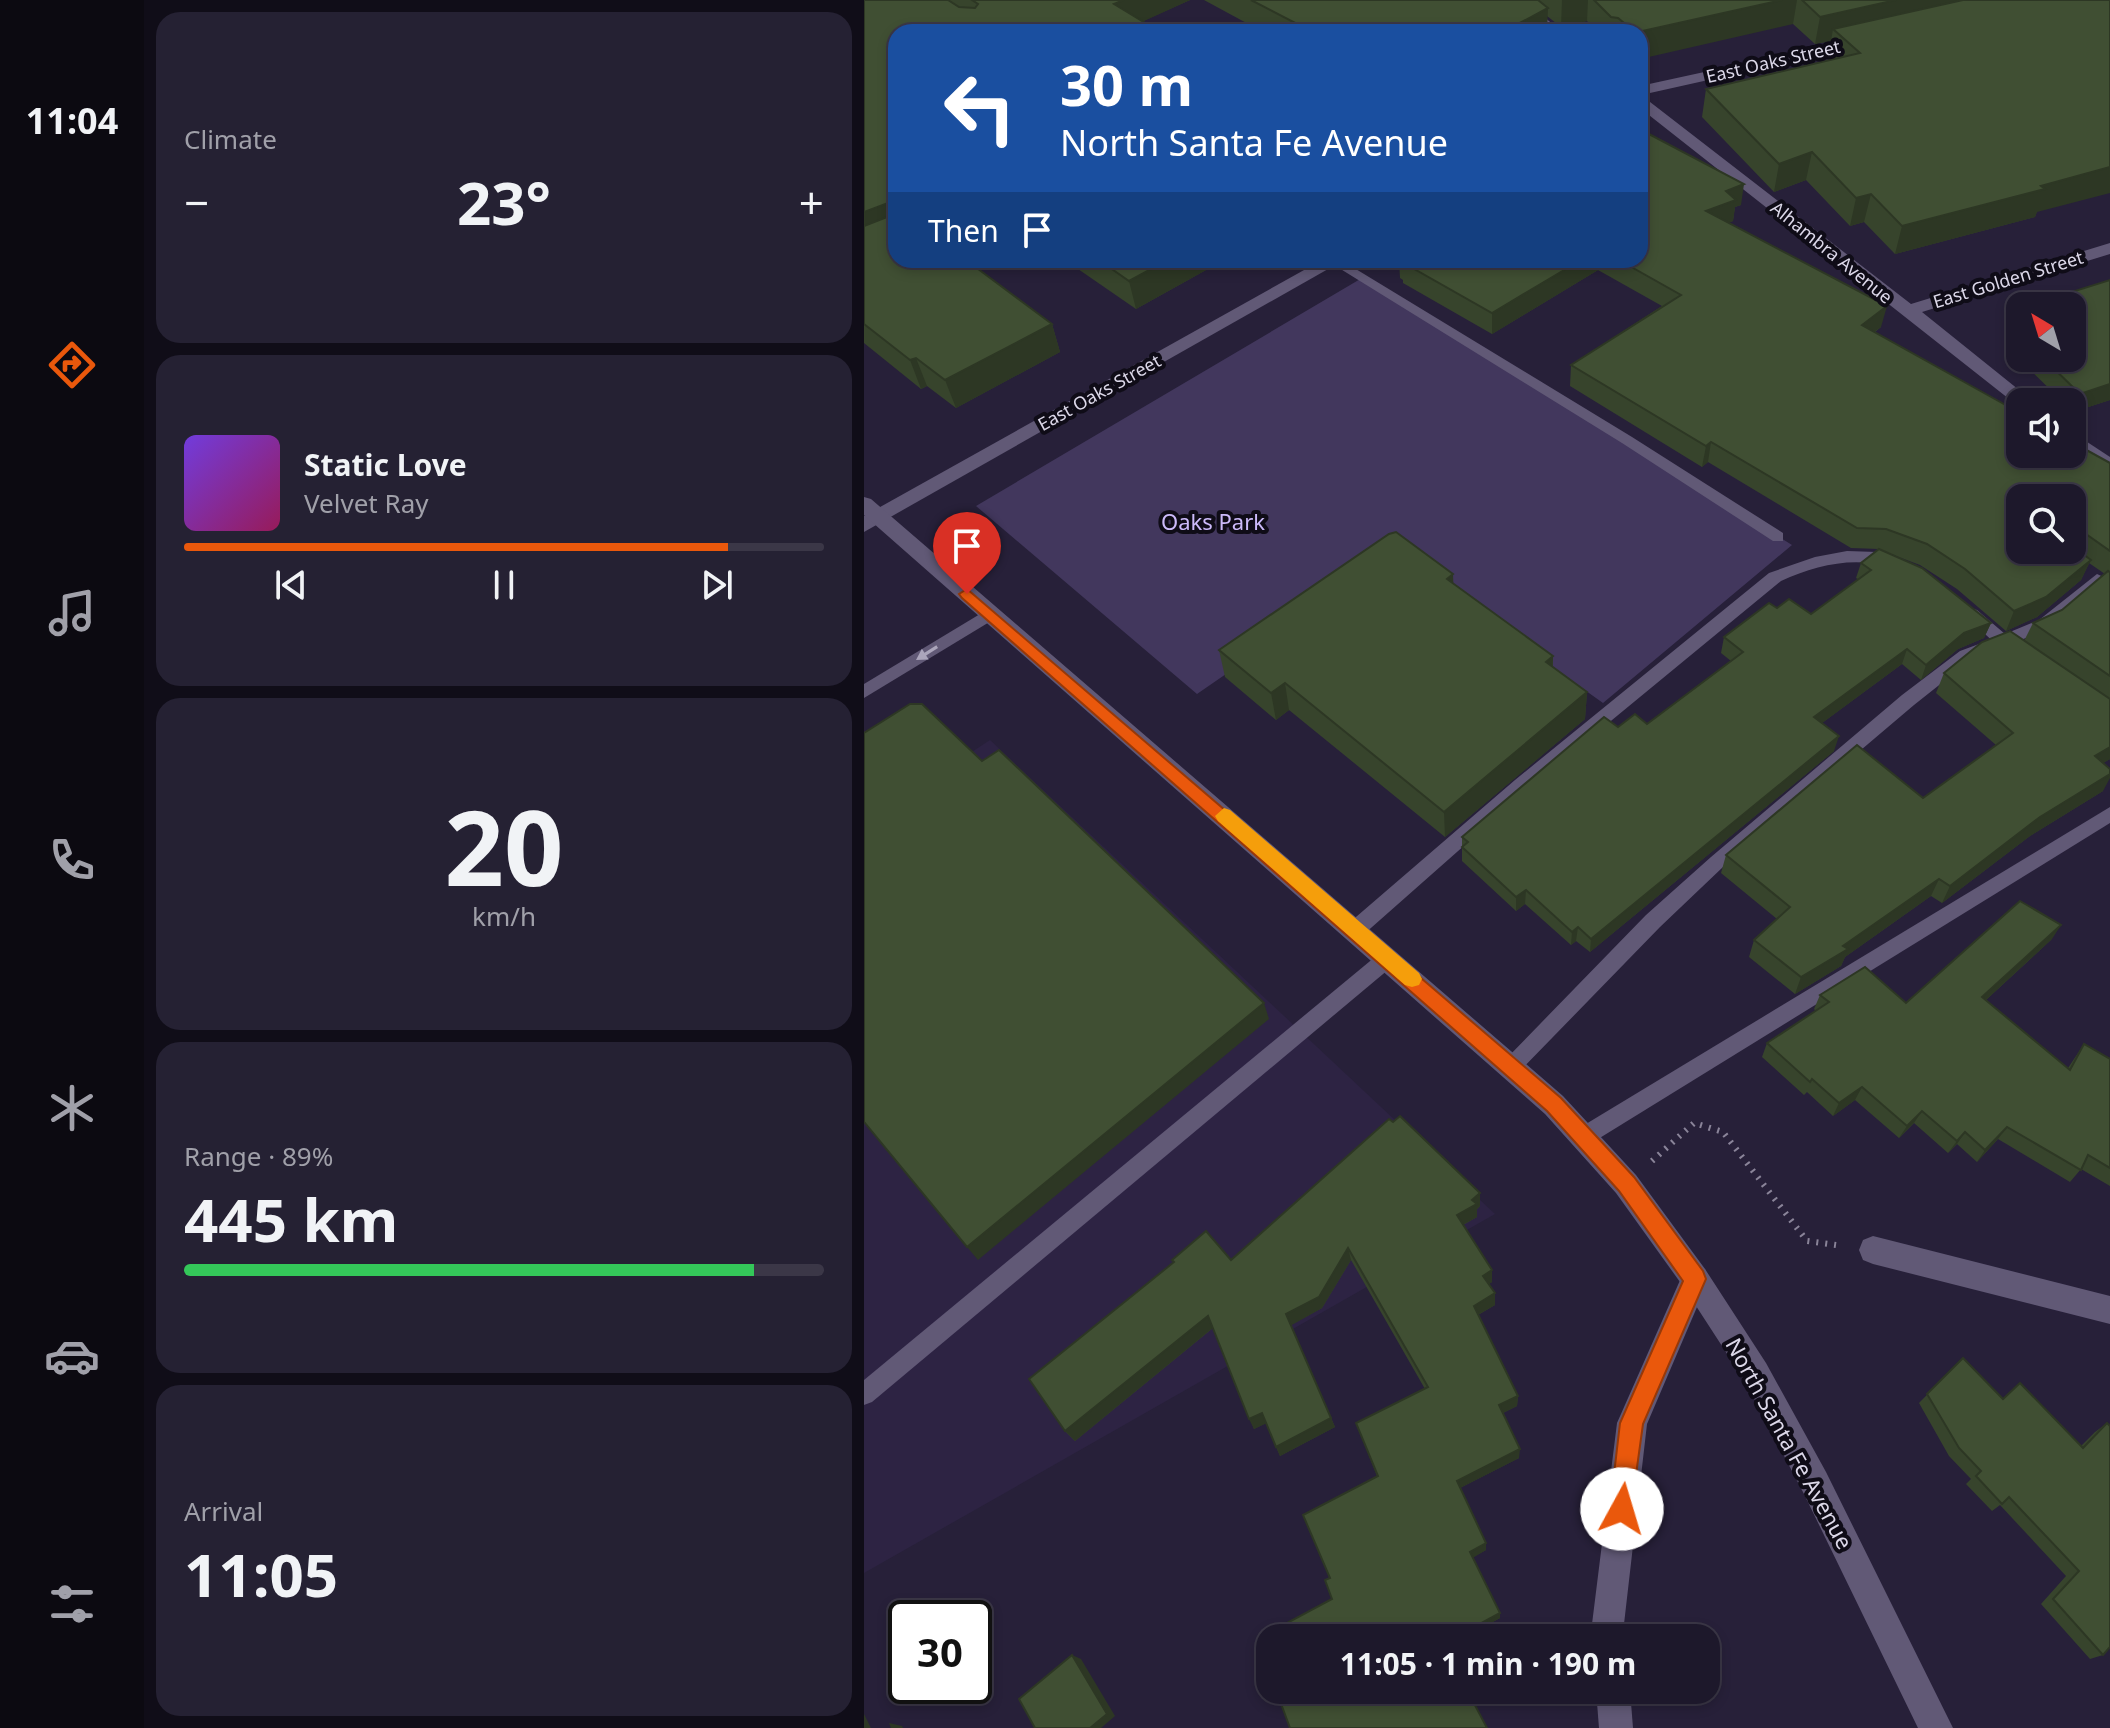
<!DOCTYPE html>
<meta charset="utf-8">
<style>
:root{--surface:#1d182b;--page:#252133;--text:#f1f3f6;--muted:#a0a0a9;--line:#3b3747;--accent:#ea580c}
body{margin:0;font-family:"Noto Sans",sans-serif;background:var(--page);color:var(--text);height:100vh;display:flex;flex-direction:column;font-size:30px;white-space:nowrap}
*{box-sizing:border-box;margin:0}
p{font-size:26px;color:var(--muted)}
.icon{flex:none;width:44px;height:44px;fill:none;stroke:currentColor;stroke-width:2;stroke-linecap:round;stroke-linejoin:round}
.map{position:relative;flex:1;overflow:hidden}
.side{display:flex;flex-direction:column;gap:12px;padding:12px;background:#100d18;width:720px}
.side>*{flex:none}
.guide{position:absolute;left:24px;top:24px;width:760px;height:244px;border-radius:24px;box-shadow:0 4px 12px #0003,0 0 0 2px var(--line);background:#1a4fa0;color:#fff;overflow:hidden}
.needle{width:52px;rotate:322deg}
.fabs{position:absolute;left:1142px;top:292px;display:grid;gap:16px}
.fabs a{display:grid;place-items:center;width:80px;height:80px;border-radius:16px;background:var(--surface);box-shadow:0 4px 12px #0003,0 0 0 2px var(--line);font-size:40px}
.speed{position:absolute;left:24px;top:1600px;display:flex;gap:16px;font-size:40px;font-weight:700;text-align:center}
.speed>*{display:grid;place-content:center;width:104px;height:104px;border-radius:50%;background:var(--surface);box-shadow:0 4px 12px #0003,0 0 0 2px var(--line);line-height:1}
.speed .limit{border:4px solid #111;border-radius:12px;background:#fff;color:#111}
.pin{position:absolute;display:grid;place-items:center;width:68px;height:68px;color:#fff;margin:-82px -34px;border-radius:50% 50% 50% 0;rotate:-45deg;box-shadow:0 0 8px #0007}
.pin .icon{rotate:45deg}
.me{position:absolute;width:88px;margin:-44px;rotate:6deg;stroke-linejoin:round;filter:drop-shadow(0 0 6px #0008)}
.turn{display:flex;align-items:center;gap:28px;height:168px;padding:0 40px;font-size:36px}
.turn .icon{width:104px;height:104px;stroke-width:2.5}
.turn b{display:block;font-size:56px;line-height:68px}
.then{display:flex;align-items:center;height:76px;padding:0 40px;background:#0003;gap:16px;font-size:30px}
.big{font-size:60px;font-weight:700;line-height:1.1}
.side .tile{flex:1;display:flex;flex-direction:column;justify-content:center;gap:12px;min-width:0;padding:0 28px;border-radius:24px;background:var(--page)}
.side .dial{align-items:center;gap:0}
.dial b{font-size:104px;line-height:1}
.song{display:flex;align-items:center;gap:24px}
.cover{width:96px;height:96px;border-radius:12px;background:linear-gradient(135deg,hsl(260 70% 55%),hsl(330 70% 35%))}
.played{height:8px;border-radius:4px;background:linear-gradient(90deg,var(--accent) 85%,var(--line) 85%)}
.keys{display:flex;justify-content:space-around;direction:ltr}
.heat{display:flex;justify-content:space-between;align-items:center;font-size:44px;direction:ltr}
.charge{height:12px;border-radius:6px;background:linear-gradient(90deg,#34c759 89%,var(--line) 0)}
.trip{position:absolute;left:392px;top:1624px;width:464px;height:80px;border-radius:24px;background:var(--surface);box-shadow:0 4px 12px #0003,0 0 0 2px var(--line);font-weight:700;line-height:80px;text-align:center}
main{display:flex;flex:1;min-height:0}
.menu{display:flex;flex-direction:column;width:144px;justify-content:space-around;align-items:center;background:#0c0a11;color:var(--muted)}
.menu .icon{width:56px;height:56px}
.menu .selected{color:var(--accent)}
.menu b{font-size:36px;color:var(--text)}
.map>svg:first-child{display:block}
.built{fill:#2d2343}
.green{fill:#42375d}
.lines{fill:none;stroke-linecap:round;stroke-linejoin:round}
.path{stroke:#8a8499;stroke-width:6;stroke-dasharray:2 7;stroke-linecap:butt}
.lane{fill:#615976;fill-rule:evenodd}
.street{fill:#615976;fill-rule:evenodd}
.secondary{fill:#615976;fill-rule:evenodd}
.wall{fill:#37442c;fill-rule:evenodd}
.shaded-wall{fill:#2d3724}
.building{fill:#404f33;stroke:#2d3724;stroke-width:2}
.oneway{fill:#aba5bb}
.route{fill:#ea580c;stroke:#983908;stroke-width:2}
.slow{fill:#f59e0b}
.labels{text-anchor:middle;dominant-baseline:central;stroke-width:8;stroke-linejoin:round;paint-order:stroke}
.far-street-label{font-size:18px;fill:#dcd8e9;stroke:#0f0c17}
.park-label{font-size:22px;fill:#ccbafa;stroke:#0f0c17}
.street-label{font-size:22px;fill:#dcd8e9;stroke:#0f0c17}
</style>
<main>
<nav class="menu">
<b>11:04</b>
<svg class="icon selected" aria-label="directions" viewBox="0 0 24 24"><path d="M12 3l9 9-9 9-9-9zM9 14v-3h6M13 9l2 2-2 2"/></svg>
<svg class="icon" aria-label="music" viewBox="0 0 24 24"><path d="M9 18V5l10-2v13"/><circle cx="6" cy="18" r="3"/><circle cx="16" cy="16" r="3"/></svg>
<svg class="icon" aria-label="phone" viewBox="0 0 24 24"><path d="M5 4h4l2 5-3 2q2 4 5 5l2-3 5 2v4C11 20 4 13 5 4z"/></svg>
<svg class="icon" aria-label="climate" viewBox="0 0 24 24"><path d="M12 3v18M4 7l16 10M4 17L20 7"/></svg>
<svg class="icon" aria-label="car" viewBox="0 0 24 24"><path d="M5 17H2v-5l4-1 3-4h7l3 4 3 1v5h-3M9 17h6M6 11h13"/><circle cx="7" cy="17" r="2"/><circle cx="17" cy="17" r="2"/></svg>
<svg class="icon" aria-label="filters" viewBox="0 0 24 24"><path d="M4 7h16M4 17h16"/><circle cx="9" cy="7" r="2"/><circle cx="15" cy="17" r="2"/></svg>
</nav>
<section class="side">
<div class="tile"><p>Climate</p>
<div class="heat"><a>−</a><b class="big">23°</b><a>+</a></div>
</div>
<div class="tile">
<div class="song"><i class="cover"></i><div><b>Static Love</b><p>Velvet Ray</p></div></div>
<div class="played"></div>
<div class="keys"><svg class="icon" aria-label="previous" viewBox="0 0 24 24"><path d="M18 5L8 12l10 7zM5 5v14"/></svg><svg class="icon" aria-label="pause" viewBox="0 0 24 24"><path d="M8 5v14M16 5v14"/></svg><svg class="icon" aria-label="next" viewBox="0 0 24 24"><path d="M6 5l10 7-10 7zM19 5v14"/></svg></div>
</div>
<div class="tile dial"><b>20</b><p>km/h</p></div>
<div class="tile"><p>Range · 89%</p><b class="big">445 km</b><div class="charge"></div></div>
<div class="tile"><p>Arrival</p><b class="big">11:05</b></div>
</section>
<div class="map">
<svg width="1246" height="1728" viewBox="0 0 1246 1728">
<rect width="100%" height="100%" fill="#272039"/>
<polygon class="built" points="126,740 631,1214 0,1573 0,823"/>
<polygon class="green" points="498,278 928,545 739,703 533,556 333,694 112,506"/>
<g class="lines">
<polyline class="path" points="788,1161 830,1123 859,1132 943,1241 972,1245"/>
<g class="lane">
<polygon points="462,260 477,260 768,437 919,533 919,541 909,541 758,443"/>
<path d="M983,551L1013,552L1030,557L1033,561L1025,567C988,556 951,566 917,581L663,790L499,935L492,937L485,935L483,929L485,923L651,780L905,573L951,557Z"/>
<polygon points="1233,574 1246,580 1246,593 1234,588 1187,628 1139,647 1133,645 1099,614 1107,608 1113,610 1141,634 1175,620"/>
<polygon points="126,608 134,614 132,618 0,698 0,684"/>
<polygon points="1123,641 1131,647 1129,651 1108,659 1050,705 859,867 796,927 654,1073 647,1076 640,1073 637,1067 640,1061 782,915 847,857 1038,695 1096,651"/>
<polygon points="1246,807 1246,823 726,1144 719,1146 712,1144 709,1137 712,1130"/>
<polygon points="524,950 531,952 533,958 531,964 8,1402 0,1405 0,1380 517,952"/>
</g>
<g class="street">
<polygon points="644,0 660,0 698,32 682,32"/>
<polygon points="996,38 1003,42 1001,45 777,95 1047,304 1246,243 1246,254 1058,312 1170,402 1156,402 1154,406 776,108 776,86"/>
<polygon points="458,260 480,260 0,532 0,516"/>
<polygon points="1208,432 1246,457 1246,474 1208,448"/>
<polygon points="1009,1236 1246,1296 1246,1324 1009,1264 999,1260 995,1250 999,1240"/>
<polygon points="831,1265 841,1269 845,1279 783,1424 760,1624 761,1638 729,1638 728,1624 753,1423 821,1269"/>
<polygon points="732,1690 766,1690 769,1728 735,1728"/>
</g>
<polygon class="secondary" points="0,497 7,499 699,1096 772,1175 841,1269 902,1363 962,1472 1089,1728 1054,1728 940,1494 882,1383 821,1289 752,1193 681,1114 0,515"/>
</g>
<g class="wall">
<polygon points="0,0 326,0 279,21 32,260 188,324 196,352 92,408 63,386 57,389 0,343"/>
<polygon points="340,0 1246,0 1171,217 1031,254 1000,222 986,226 942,180 910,192 838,117 842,89 968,60 964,56 967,41 951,44 929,24 776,32 733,32 723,21 697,27 683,16 683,32 399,32"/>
<path d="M776,138L877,205L871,207L869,221L864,223L1017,327L1011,332L1246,463V759L1239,763V791L1166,836L1078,903L1067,896L981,957L977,966L931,994L885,957L890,940L913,919L857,873L862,855L1059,798L1132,745L1072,693L1080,673L1160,641L1169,623L1198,610L1241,574L1225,563L1217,580L1173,617L1142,631L1093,589L1056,565L1016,550L1127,623L1120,638L1094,649L1057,680L1038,664L958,723L970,751L726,952L712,941L707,945L661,904L652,911L598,861V837L754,727L783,724L867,661L857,653L860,637L913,608L947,614L994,579L992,578L997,563L1015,549L987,548L844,462L838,467L706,386L707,365L798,306L734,270L628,334L539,283V280L536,278L535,260H776ZM1156,498H1208V550H1156Z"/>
<polygon points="201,260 360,260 272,309"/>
<polygon points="1246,280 1246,400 1209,412 1208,402 1199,402 1150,354 1155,341 1151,337 1156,322 1156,358 1208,358"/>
<polygon points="590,584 689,656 689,667 723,692 721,719 581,837 425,710 412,720 361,677 355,650"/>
<polygon points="1188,939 1122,1000 1204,1068 1220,1044 1246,1059 1246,1186 1217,1169 1206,1182 1134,1139 1113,1162 1093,1144 1084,1153 1050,1123 1035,1138 991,1100 969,1116 943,1092 940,1095 898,1057 903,1043 952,1011 950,1009 956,995 1042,1003"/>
<polygon points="616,1193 616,1206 613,1209 613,1217 599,1225 628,1270 628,1282 625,1284 631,1305 614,1315 654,1396 653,1406 639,1413 655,1458 596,1488 622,1543 622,1550 609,1557 636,1613 636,1618 599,1638 406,1638 468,1599 466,1578 513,1476 492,1423 561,1389 487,1260 458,1308 427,1325 471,1427 416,1456 402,1423 390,1429 349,1328 211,1441 201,1431 367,1260"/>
<polygon points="1099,1358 1139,1399 1156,1383 1217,1446 1231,1432 1243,1423 1239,1655 1226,1659 1177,1604 1202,1576 1136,1505 1128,1511 1102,1484 1107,1479 1085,1456 1055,1403"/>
</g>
<g class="shaded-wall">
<polygon points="260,0 326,0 256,32 250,4"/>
<polygon points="698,0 724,0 723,21 697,27"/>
<polygon points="918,0 933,0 929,24 776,59 776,32"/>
<polygon points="1032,0 1149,0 969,29 967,41 951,44 956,17"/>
<polygon points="684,8 683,32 639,32"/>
<polygon points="948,152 942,180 910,192 915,164"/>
<polygon points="1246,167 1246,193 1173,212 1171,217 1031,254 1038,226 1177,186"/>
<polygon points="880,184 877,205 871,207 869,221 840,232 842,211 862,191"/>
<polygon points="1007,194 1000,222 986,226 992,198"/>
<polygon points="24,203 32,225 0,244 0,212"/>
<polygon points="304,260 360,260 272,309 265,281"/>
<polygon points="717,260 734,260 734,270 628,334 628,313"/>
<polygon points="1023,306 1017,327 992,345 998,325"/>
<polygon points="188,324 196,352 92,408 81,380"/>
<polygon points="52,358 63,386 57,389 46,360"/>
<polygon points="1246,384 1246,400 1209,412 1216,394"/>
<polygon points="847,442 844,462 838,467 842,446"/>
<polygon points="1151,490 1143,510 1142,496"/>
<polygon points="1227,560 1217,580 1173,617 1142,631 1150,611"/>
<polygon points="589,574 590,602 583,579"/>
<polygon points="1127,623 1120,638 1094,649 1057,680 1062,665 1100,633"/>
<polygon points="1043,649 1038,664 946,732 950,717"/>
<polygon points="689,656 688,683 682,662"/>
<polygon points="421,683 425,710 412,720 407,693"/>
<polygon points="723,692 721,719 581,837 580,812"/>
<polygon points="975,736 970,751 726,952 727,939"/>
<polygon points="1246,747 1246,759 1220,775 1231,756"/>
<polygon points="1246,774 1246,778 1239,791 1166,836 1078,903 1086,886 1176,817"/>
<polygon points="1075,879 1067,896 981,957 977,966 931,994 937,977 979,946"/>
<polygon points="662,890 661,904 652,911 652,897"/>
<polygon points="1197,925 1188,939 1110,1011 1118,997"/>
<polygon points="714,927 712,941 707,945 708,932"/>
<polygon points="400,1003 405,1019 114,1260 103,1247"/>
<polygon points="998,1087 991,1100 969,1116 975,1103"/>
<polygon points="1058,1111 1050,1123 1035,1138 1043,1126"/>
<polygon points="1143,1127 1134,1139 1113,1162 1121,1150"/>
<polygon points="1101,1132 1093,1144 1084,1153 1093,1141"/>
<polygon points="616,1193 616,1206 613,1209 613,1217 593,1228 593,1215"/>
<polygon points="484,1248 487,1260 458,1308 426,1326 422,1314"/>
<polygon points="628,1270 628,1282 619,1288 619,1276"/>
<polygon points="631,1293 631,1305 610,1317 610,1306"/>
<polygon points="344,1316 350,1327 211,1441 201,1431"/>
<polygon points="654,1396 653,1406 635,1415 635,1405"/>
<polygon points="398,1413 403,1423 390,1429 385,1419"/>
<polygon points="467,1418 471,1427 416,1456 412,1447"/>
<polygon points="656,1449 655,1458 594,1489 593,1481"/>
<polygon points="622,1543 622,1550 607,1559 606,1552"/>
<polygon points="636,1613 636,1618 599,1638 590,1638"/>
<polygon points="208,1655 217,1659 251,1716 237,1728 226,1728"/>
<polygon points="0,1714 7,1728 0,1728"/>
<polygon points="25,1723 38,1726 39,1728 27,1728"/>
</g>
<g class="building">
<polygon points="0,0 84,0 95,7 111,8 114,4 108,0 260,0 250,4 296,32 32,32 32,260 102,260 188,324 81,380 52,358 46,360 0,324 0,226 23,217 24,203 0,212"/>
<polygon points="387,0 674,0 684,8 639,32 433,32 441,28"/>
<polygon points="730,0 918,0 774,32 771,32 754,18 747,17"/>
<polygon points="938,0 1032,0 956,17"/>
<polygon points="1099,0 1246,0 1246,167 1177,186 1181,189 1038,226 1007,194 992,198 948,152 915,164 842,89 996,53 969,29"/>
<polygon points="783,133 880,184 862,191 872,200 842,211 1023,306 998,325 1156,413 1156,454 1208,454 1208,442 1246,463 1246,551 1212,527 1208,527 1208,498 1166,498 1166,495 1151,490 1142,496 1156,508 1156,550 1208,550 1208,546 1227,560 1182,597 1150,611 1101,569 1063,544 1022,529 993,528 847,442 842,446 707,365 817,295 755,260 776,260 776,138"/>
<polygon points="235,260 304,260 265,281"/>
<polygon points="540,260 717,260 628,313 538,262 541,261"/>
<polygon points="1246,280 1246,384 1216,394 1179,358 1208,358 1208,306 1163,306"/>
<polygon points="532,532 589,574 583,579 689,656 682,662 723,692 580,812 421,683 407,693 355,650 525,534"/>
<polygon points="1015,549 1058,568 1127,623 1100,633 1062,665 1043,649 950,717 975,736 727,939 714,927 708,932 662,890 652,897 598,847 604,842 598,837 740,717 754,727 771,714 783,724 879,652 860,637 905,603 913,608 925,599 947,614 1007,570 997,563"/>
<polygon points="1244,571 1246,572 1246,676 1169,623 1198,610"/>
<polygon points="1146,631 1246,699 1246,747 1231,756 1246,769 1246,774 1176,817 1086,886 1075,879 979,946 984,949 937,977 890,940 926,907 862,855 993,745 1059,798 1149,733 1080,673 1118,642"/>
<polygon points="46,704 58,704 118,761 135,750 400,1003 103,1247 0,1122 0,733"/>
<polygon points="1156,901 1197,925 1118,997 1206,1070 1220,1044 1246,1059 1246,1168 1224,1155 1217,1170 1143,1127 1121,1150 1101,1132 1093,1141 1058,1111 1043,1126 998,1087 975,1103 948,1079 946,1082 903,1043 965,1002 956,995 1001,967 1042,1003"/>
<polygon points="536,1116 616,1193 608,1200 613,1204 593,1215 628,1270 619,1276 631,1293 610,1306 654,1396 635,1405 656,1449 593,1481 622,1543 606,1552 636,1613 590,1638 406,1638 406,1673 393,1639 468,1599 461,1580 466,1578 439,1515 514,1476 492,1423 564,1387 484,1248 455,1297 422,1314 467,1418 412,1447 398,1413 385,1419 344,1316 201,1431 165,1379 310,1262 308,1260 342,1231 367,1260 525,1119 529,1122"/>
<polygon points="1099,1358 1139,1399 1156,1383 1219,1448 1243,1423 1246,1426 1246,1647 1239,1655 1189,1599 1215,1571 1145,1497 1138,1504 1112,1476 1117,1471 1095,1448 1063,1394"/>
<polygon points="208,1655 243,1714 226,1728 171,1728 155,1699"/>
<polygon points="412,1690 603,1690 623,1728 426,1728"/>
</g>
<defs><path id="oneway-solid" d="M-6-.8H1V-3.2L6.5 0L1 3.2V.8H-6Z" transform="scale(2)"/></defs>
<use class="oneway" href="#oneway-solid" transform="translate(63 653) rotate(148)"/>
<polygon class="route" points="103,589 697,1098 770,1177 839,1271 842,1279 779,1424 766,1518 758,1521 749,1518 746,1509 756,1423 819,1281 755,1191 683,1111 98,598 95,594"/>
<polygon class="slow" points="360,808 366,810 555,973 558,979 555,985 548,987 541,985 354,821 351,816"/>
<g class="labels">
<g class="far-street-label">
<text transform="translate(909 61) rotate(-13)">East Oaks Street</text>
<text transform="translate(968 252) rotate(39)">Alhambra Avenue</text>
<text transform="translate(1144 279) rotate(-17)">East Golden Street</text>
<text transform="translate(235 392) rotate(-29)">East Oaks Street</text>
</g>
<g class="park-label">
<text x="349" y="521">Oaks Park</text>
</g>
<g class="street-label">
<text transform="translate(926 1443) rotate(61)">North Santa Fe Avenue</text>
</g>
</g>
</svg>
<div class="fabs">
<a><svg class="needle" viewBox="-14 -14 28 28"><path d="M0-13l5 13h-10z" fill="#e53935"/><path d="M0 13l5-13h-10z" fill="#a0a0a9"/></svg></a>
<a><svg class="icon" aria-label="sound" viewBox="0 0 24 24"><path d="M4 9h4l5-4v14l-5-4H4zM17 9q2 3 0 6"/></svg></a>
<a><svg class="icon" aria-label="search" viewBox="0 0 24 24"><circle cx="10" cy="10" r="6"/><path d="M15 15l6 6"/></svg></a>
</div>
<div class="speed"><div class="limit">30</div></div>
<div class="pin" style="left:103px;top:594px;background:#d93025"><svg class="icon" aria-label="arrive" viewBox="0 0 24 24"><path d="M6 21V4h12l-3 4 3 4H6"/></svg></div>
<svg class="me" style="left:758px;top:1509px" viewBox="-20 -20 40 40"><circle r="19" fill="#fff"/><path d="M0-13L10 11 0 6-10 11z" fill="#ea580c"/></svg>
<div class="trip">11:05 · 1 min · 190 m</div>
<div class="guide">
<div class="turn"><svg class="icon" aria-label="left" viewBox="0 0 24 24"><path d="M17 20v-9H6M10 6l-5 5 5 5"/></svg><div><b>30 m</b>North Santa Fe Avenue</div></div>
<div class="then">Then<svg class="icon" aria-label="arrive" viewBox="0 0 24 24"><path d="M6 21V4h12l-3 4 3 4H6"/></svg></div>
</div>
</div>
</main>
